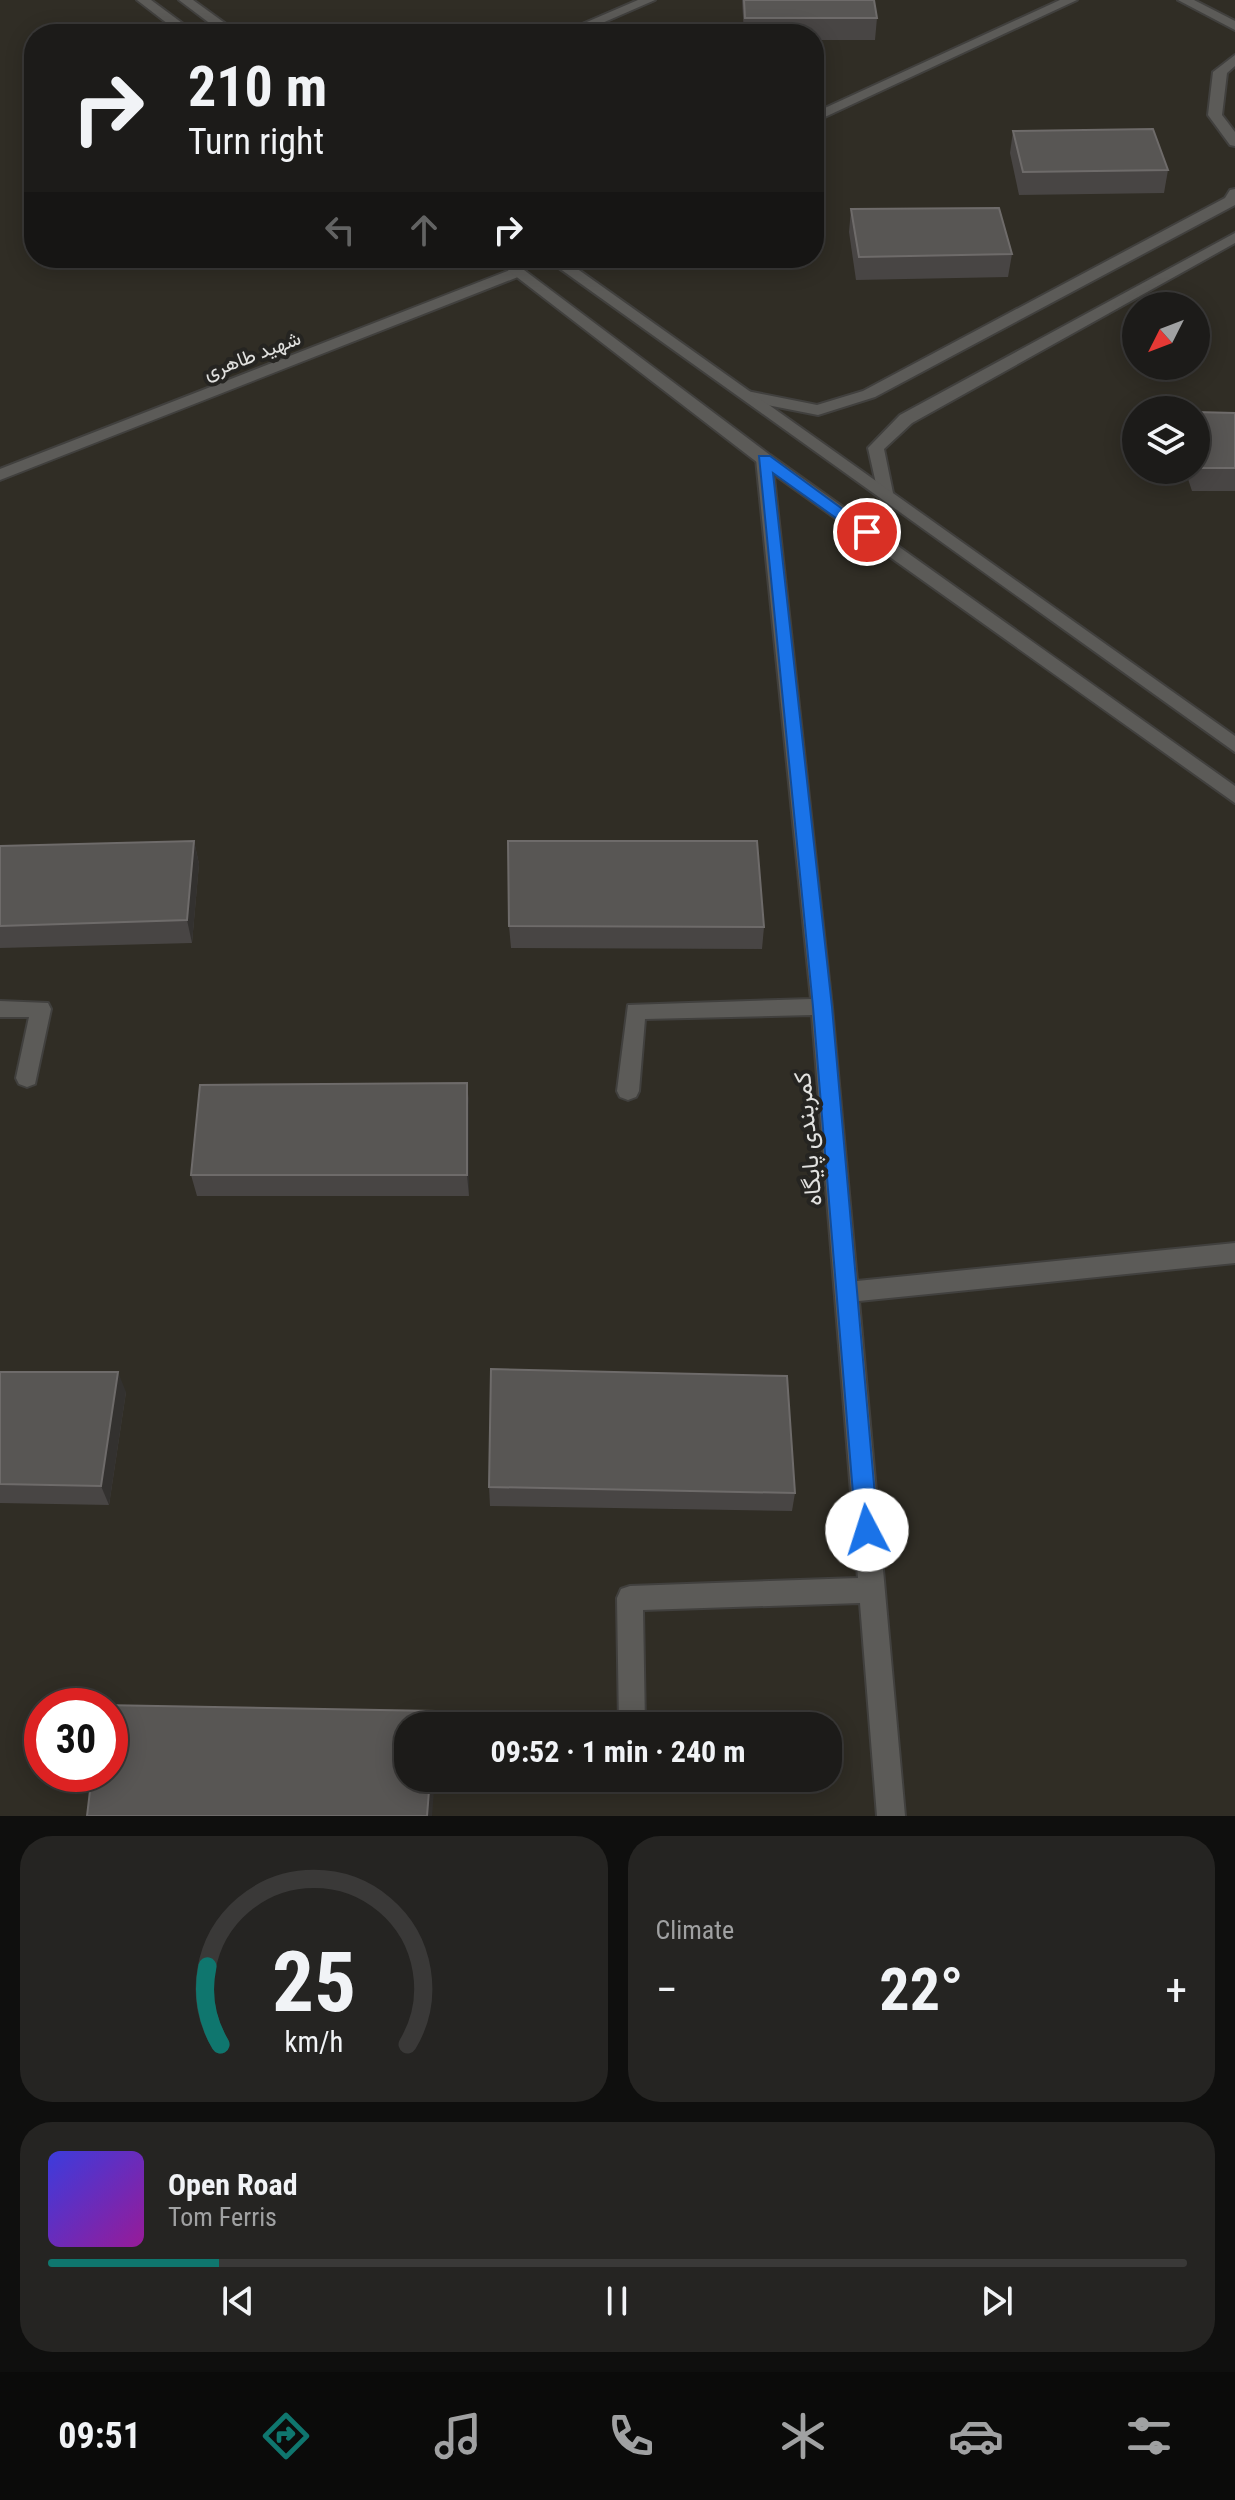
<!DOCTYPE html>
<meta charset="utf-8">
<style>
:root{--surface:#1c1b19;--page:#252422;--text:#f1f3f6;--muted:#a0a1a2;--line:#3a3938;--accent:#0f766e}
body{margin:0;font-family:"Roboto Condensed",Vazirmatn,sans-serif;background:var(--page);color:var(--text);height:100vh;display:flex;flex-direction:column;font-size:30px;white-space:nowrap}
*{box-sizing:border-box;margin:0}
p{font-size:26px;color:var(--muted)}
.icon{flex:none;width:44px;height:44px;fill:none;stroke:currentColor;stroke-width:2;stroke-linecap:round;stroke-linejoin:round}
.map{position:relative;height:1816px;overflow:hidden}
.drawer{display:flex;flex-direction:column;gap:20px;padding:20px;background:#0f0f0e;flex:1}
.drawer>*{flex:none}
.hud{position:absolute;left:24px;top:24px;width:800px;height:244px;border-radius:32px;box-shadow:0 4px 20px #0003,0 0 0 2px var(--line);background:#1c1b19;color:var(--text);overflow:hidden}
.needle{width:52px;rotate:228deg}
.tools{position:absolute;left:1122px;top:292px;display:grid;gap:16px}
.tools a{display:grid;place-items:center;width:88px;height:88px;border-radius:50%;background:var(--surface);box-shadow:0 4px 20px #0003,0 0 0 2px var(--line);font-size:40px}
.speed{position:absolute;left:24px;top:1688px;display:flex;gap:16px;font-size:40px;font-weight:700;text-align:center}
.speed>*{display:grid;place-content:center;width:104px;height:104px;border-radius:50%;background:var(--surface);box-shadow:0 4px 20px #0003,0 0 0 2px var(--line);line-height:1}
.speed .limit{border:12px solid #d22;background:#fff;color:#111}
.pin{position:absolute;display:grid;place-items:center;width:68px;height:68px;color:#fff;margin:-34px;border:4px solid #fff;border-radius:50%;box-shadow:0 2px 8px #0007}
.me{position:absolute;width:88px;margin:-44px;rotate:355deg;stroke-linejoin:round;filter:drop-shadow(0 0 6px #0008)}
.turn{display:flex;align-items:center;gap:28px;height:168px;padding:0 32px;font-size:36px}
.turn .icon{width:104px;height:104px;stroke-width:2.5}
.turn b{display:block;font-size:56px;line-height:68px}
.lanes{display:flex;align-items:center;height:76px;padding:0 32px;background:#0003;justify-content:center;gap:40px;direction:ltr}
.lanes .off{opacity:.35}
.big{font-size:60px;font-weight:700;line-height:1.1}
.drawer .tile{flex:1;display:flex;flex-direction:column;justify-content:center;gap:12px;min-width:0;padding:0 28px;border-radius:32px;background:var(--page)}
.drawer .dial{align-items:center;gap:0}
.dial svg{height:208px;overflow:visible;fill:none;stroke:var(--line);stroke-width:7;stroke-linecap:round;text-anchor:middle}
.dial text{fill:var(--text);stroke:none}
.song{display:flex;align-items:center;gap:24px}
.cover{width:96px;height:96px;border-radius:12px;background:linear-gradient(135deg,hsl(240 70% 55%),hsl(300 70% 35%))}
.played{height:8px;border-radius:4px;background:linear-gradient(90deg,var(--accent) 15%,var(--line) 15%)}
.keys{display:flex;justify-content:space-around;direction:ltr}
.heat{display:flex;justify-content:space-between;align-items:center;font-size:44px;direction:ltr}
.drawer .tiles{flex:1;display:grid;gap:20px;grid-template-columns:1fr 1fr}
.tile:last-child{grid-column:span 2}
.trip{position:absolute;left:394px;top:1712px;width:448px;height:80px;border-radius:32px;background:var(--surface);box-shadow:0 4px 20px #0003,0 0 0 2px var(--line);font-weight:700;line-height:80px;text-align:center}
.tab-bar{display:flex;height:128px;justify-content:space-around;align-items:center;background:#0b0b0a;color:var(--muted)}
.tab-bar .icon{width:56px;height:56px}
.tab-bar .current{color:var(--accent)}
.tab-bar b{font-size:36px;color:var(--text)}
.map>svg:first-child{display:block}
.built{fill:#302d25;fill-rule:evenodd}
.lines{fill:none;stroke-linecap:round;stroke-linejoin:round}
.minor-casing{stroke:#41403e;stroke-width:4}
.tertiary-casing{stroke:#41403e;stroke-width:4}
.minor{fill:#5c5b58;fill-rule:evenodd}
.tertiary{fill:#5c5b58;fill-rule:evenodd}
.wall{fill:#484544}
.shaded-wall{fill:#33312f}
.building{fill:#585654;stroke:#6e6b6a;stroke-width:2}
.route{fill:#1a73e8;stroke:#114b97;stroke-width:2}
.labels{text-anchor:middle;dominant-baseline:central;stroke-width:8;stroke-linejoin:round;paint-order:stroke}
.far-street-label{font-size:20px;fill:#e1e1df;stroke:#252421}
.street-label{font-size:24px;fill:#e1e1df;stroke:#252421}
</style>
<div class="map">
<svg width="1235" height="1816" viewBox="0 0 1235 1816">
<rect width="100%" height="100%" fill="#252421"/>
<path class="built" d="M0,0H1235V1816H0ZM34,34H814V258H34ZM1136,306H1196V366H1136ZM1136,410H1196V470H1136ZM42,1706H110V1774H42ZM408,1726H828V1778H408Z"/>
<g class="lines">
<g class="minor-casing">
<g id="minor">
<polygon points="638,0 655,0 577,34 559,34"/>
<polygon points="1060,0 1077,0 814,122 814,113"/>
<polygon points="1178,0 1194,0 1235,21 1235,30"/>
<polygon points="1235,55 1235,66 1227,73 1222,115 1235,132 1235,146 1230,145 1208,115 1213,72"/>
<polygon points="1235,189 1235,205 875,397 818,415 747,401 739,396 747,391 817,405 863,391 1225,198 1230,190"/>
<polygon points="1235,233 1235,243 912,423 884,449 893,493 891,497 879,497 868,448 900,415"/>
<polygon points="518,267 526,272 523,275 0,480 0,469"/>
<polygon points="764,454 772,459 832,1007 857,1281 1235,1243 1235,1263 859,1301 905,1816 877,1816 860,1603 643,1610 645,1726 619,1726 617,1598 621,1589 630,1586 858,1578 812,1015 645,1019 639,1091 636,1097 628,1100 620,1097 617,1091 628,1005 811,999 756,459"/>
<polygon points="0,1001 48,1003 51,1009 35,1084 27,1087 19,1084 16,1078 29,1017 0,1017"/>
</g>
</g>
<g class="tertiary-casing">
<g id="tertiary">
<polygon points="137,0 151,0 197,34 181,34"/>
<polygon points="179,0 193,0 240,34 224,34"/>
<polygon points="492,258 508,258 770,455 1235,786 1235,803 758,463"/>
<polygon points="545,258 562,258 1235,736 1235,752"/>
</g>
</g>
<use href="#minor" class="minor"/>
<use href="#tertiary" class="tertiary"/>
</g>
<g class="wall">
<polygon points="742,0 874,0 877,18 875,40 814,40 814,34 744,34"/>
<polygon points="1013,131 1168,170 1164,193 1019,195 1010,153"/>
<polygon points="851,209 1012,254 1008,277 856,280 849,232"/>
<polygon points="1196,412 1235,413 1235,491 1192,491 1185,470 1196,470"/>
<polygon points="194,841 199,864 192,943 0,948 0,846"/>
<polygon points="509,926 764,927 762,949 511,948"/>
<polygon points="467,1083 469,1104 469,1196 197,1196 191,1175"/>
<polygon points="0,1372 126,1392 109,1505 0,1503"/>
<polygon points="489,1487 795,1493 792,1511 490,1506"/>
</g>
<g class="shaded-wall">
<polygon points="194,841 199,864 192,943 187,920"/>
<polygon points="467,1083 469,1104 469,1196 467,1175"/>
<polygon points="118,1372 126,1392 109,1505 101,1486"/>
<polygon points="430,1778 435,1778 432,1816 427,1816"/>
</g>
<g class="building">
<polygon points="744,0 874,0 877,18 745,18"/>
<polygon points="1153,129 1168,170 1023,172 1013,131"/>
<polygon points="999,208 1012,254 859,257 851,209"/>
<polygon points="1196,412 1235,413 1235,468 1198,468 1196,461"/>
<polygon points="194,841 187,920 0,926 0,846"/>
<polygon points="508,841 757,841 764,927 509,926"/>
<polygon points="467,1083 467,1175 191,1175 200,1085"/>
<polygon points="491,1369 787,1376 795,1493 489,1487"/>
<polygon points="0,1372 118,1372 101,1486 0,1484"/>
<polygon points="101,1705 435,1711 434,1726 408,1726 408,1778 430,1778 427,1816 87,1816 92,1774 110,1774 110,1706 100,1706"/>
</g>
<polygon class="route" points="759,456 770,456 874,532 867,537 861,536 773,473 832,1007 878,1530 875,1538 867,1541 859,1538 856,1530 813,1007"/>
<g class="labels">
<g class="far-street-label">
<text transform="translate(252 355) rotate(-21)">شهید طاهری</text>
</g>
<g class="street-label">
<text transform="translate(808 1139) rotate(-95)">کمربندی پایگاه</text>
</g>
</g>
</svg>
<div class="tools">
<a><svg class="needle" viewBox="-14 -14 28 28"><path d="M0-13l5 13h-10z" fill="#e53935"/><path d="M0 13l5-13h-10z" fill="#a0a1a2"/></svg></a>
<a><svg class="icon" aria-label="layers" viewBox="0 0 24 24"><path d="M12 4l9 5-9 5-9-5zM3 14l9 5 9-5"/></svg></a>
</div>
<div class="speed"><div class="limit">30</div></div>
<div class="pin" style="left:867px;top:532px;background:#d93025"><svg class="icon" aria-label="arrive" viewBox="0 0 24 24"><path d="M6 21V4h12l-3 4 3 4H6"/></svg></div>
<svg class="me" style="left:867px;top:1530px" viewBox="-20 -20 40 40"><circle r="19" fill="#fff"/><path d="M0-13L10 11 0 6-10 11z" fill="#1a73e8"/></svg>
<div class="trip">09:52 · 1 min · 240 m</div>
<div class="hud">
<div class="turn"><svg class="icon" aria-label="right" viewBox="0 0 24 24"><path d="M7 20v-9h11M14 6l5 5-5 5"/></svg><div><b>210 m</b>Turn right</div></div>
<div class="lanes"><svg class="icon off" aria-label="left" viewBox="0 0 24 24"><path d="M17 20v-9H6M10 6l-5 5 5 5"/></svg><svg class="icon off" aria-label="ahead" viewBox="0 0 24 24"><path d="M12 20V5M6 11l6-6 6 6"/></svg><svg class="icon" aria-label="right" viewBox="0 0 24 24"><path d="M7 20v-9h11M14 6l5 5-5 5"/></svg></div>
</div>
</div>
<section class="drawer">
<div class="tiles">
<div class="tile dial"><svg viewBox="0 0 100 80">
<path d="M14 69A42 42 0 1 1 86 69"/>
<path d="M14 69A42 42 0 0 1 9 39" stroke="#0f766e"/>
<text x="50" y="56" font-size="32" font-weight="700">25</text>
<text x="50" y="72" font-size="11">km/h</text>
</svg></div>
<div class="tile"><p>Climate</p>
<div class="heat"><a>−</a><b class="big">22°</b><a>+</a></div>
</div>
<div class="tile">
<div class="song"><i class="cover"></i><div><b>Open Road</b><p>Tom Ferris</p></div></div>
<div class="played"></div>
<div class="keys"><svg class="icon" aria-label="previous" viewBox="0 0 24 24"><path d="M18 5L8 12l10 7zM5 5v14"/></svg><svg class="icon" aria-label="pause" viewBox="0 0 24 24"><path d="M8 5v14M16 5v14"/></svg><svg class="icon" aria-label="next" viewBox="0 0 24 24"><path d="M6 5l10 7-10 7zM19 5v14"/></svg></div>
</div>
</div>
</section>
<nav class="tab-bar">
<b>09:51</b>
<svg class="icon current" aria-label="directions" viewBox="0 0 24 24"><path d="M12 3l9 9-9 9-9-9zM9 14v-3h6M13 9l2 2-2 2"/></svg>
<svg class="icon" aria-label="music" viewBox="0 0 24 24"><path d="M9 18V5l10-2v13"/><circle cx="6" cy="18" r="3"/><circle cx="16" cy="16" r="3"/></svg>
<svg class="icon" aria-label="phone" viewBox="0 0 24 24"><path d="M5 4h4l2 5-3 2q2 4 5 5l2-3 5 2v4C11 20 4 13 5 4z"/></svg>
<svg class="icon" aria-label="climate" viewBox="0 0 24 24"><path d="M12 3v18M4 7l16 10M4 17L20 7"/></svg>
<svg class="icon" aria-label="car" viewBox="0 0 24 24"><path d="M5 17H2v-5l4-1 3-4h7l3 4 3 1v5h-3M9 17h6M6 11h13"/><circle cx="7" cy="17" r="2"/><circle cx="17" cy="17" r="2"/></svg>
<svg class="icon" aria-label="filters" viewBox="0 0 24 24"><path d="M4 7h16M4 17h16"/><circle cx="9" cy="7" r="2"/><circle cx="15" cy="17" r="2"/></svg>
</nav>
